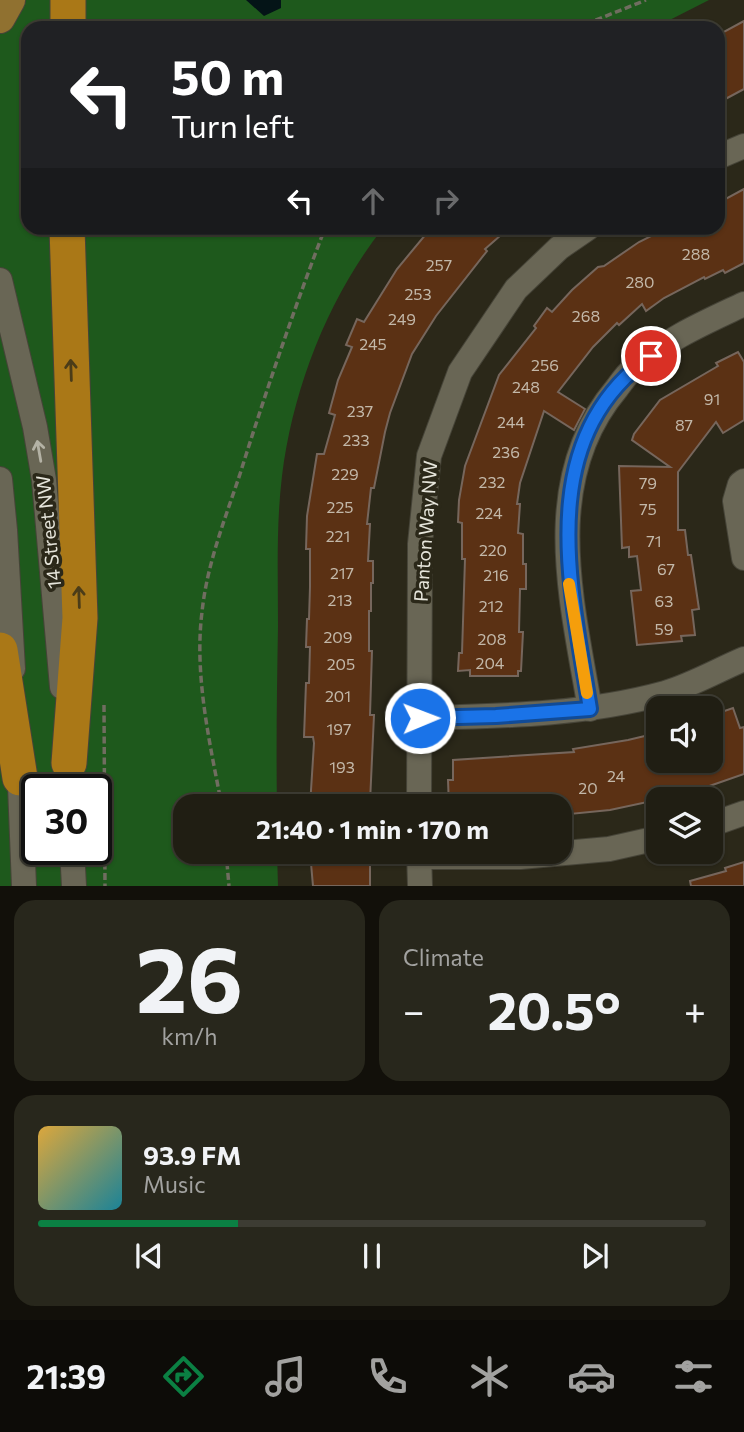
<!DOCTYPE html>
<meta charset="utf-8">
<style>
:root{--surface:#201e13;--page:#28271c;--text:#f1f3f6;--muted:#a2a2a0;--line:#3d3c33;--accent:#0b8043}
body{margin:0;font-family:Commissioner,sans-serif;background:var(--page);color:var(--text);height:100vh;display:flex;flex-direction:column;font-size:26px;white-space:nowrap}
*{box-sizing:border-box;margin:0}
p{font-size:23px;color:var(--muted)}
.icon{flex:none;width:38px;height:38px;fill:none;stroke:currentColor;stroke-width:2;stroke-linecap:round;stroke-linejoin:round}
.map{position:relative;height:886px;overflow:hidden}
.sheet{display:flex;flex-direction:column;gap:14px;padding:14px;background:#12100a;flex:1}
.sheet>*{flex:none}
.top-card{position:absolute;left:21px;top:21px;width:704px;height:214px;border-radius:21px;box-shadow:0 2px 5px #0004,0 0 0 2px var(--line);background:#202124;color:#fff;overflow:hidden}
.buttons{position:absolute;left:646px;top:696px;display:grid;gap:14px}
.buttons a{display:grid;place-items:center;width:77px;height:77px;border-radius:14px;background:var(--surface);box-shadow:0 2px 5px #0004,0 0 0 2px var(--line);font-size:35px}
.speed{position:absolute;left:21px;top:774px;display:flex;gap:14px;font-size:35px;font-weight:700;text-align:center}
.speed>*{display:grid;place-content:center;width:91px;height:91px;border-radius:50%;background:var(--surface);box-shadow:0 2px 5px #0004,0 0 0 2px var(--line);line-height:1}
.speed .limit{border:4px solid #111;border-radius:10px;background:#fff;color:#111}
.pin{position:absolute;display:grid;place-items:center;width:60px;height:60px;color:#fff;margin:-30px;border:4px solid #fff;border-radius:50%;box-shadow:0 2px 7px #0007}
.me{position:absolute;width:77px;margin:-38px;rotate:89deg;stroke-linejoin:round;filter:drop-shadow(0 0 5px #0008)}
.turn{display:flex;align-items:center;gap:24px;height:147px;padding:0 35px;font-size:32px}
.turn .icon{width:91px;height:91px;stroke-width:2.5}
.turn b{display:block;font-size:49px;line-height:60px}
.lanes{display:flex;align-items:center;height:66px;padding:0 35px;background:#0003;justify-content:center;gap:35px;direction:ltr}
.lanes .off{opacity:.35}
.big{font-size:52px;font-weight:700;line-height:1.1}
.sheet .card{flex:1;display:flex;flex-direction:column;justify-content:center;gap:10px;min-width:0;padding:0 24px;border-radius:21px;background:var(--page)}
.sheet .dial{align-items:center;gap:0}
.dial b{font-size:91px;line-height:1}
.song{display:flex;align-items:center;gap:21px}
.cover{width:84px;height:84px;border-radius:10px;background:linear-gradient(135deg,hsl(40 70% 55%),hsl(190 70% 35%))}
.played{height:7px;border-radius:4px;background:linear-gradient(90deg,var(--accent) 30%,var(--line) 30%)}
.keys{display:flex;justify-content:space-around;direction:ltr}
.heat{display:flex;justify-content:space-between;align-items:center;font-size:38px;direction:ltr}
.sheet .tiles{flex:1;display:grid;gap:14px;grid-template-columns:1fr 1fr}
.card:last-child{grid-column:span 2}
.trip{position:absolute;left:173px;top:794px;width:399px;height:70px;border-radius:21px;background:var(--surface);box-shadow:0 2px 5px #0004,0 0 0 2px var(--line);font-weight:700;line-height:70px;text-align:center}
.tabs{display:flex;height:112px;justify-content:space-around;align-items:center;background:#0d0c08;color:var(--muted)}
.tabs .icon{width:49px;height:49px}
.tabs .active{color:var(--accent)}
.tabs b{font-size:32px;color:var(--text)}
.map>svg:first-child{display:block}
.green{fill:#1e591c;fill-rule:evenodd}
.water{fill:#041417}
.building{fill:#5b3114;stroke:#76665c;stroke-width:2}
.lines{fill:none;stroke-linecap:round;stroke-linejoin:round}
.minor-casing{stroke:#464438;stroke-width:26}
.major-casing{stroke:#464438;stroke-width:32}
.highway-casing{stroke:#464438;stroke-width:37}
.path{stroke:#706d60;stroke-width:3.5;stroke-dasharray:7 3.5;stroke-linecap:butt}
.minor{stroke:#696655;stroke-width:24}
.major{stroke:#907130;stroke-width:30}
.highway{stroke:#aa7817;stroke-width:35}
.oneway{stroke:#4b3c18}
.oneway2{stroke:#b4b2a5}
.route-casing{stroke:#114b97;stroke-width:18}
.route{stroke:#1a73e8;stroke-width:12}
.slow{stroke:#f59e0b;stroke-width:12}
.labels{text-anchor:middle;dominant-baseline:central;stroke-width:7;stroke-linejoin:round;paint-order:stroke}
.number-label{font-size:16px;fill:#c3b8a9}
.street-label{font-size:19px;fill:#e6e5db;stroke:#2b2819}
</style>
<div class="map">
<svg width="744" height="886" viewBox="0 0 744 886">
<rect width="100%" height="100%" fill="#2b2819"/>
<path class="green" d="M0,0H709L654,28H28V228H383C328,298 293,388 282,476C276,526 278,576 278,626C277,686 276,746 277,807H186V852H277L278,886H0ZM37,789H96V849H37Z"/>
<polygon class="water" points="246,0 281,0 281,8 264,16"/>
<g class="building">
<polygon points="744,21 744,89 718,103 718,35"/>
<polygon points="744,189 744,263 725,273 723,270 705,279 704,277 664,298 646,311 642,304 619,325 617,323 593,347 558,392 585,409 574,430 544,411 520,483 517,504 520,504 518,533 523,534 523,564 526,564 526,589 520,589 519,632 523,632 521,671 518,671 518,676 470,676 470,670 458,671 459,653 462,653 465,559 462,559 462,523 458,522 459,500 465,466 499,375 536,328 534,326 547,308 552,312 572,290 598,267 604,266 639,242 667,228 718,228 718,203"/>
<polygon points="431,228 509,228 485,249 487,251 436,316 412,354 390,413 385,432 374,488 371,488 367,524 370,524 368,561 373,561 373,583 371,583 371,611 369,611 369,651 372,651 370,715 374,715 370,802 349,801 349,806 310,806 314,743 313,737 304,737 306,683 309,683 310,647 306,647 307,619 309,619 310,587 310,549 306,549 307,516 317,454 324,454 335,415 329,413 338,380 352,347 346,345 357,319 364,322 397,269"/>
<polygon points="738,352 744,362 744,420 723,433 716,422 678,472 678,530 685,530 688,555 691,555 699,609 692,610 695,635 681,636 682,641 637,645 631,591 641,590 637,556 629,557 629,547 622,548 619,466 670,467 632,440 634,434 660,400 718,366 716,363"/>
<polygon points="733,708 740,728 744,727 744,774 698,790 699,791 610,810 560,815 560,807 449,807 448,780 453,780 453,760 574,752 573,749 628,740 653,734 653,736 658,735 658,761 710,761 710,716"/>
<polygon points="310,852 370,852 370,886 313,886"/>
<polygon points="744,862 744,886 691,886 690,881 726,871 725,868"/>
</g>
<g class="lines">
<g class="minor-casing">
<g id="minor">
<polyline points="718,157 744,146"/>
<polyline points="0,280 35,427 44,480 62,687"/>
<polyline points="0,479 5,530 13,669"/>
<polyline points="744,481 740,484 735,501 744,558"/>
<path d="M590,709C572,601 539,480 617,388C622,381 628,373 634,368C666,339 706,322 744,304"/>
<path d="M420,718C502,716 585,715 665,693C692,685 718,670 744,659"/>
<polyline points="67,748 70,789"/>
<polyline points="19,761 24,886"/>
<polyline points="419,807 420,544 429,456 460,372 516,289 559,248 588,228"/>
<polyline points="710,825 744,813"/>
<polyline points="72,849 74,886"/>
<polyline points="419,852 420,886"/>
<polyline points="419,857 520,857 609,849 658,838"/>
</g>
</g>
<g class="major-casing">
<polyline id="major" points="0,18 10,0"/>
</g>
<g class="highway-casing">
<g id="highway">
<polyline points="68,28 68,0"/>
<polyline points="67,228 80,618 69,763"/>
<polyline points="0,650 20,778"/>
</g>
</g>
<g class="path">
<polyline points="576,28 646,0"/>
<polyline points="104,705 105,886"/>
<path d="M222,807C210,744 194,676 202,612C207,564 225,519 240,474C266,391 294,309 325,228"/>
<polyline points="226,852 229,886"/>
</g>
<use href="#minor" class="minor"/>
<use href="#major" class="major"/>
<use href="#highway" class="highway"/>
</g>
<defs><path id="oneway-shaft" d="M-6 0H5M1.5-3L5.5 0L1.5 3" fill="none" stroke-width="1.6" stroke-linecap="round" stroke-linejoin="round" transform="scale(1.75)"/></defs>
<g class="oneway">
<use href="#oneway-shaft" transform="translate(71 370) rotate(-92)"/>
<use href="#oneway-shaft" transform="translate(79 597) rotate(-92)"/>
</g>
<use class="oneway2" href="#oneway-shaft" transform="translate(39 451) rotate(-100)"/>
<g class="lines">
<g class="route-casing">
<path id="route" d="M420,718L496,716L590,709C571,589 532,440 651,356"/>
</g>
<use href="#route" class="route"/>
<polyline class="slow" points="569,584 587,693"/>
</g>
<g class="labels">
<g class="number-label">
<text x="696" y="253">288</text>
<text x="439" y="264">257</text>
<text x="640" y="281">280</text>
<text x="418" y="293">253</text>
<text x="586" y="315">268</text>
<text x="402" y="318">249</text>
<text x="373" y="343">245</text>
<text x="545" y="364">256</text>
<text x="526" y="386">248</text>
<text x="712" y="398">91</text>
<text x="360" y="410">237</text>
<text x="511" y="421">244</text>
<text x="684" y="424">87</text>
<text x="356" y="439">233</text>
<text x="506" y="451">236</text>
<text x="345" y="473">229</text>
<text x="492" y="481">232</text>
<text x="648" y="482">79</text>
<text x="340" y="506">225</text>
<text x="648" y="508">75</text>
<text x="489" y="512">224</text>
<text x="338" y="535">221</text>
<text x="654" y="540">71</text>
<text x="493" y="549">220</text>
<text x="666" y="568">67</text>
<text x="342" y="572">217</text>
<text x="496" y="574">216</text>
<text x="340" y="599">213</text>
<text x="664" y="600">63</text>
<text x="491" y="605">212</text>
<text x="664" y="628">59</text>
<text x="338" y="636">209</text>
<text x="492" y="638">208</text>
<text x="490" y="662">204</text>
<text x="341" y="663">205</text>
<text x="338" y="695">201</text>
<text x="339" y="728">197</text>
<text x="342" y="766">193</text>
<text x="616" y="775">24</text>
<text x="588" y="787">20</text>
</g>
<g class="street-label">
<text transform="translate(425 531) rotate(-86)">Panton Way NW</text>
<text transform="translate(48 532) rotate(-96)">14 Street NW</text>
</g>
</g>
</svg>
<div class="buttons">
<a><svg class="icon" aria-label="sound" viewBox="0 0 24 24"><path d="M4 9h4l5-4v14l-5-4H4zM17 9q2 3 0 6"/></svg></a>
<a><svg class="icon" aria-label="layers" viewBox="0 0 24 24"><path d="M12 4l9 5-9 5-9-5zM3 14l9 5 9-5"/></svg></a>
</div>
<div class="speed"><div class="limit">30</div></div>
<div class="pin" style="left:651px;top:356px;background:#d93025"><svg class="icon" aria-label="arrive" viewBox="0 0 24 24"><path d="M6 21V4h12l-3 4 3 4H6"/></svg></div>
<svg class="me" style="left:420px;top:718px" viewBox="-20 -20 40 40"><circle r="17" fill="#1a73e8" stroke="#fff" stroke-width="3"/><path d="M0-11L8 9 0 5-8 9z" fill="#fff"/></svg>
<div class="trip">21:40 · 1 min · 170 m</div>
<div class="top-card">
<div class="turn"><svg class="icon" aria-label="left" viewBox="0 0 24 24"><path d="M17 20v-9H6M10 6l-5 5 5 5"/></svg><div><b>50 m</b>Turn left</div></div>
<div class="lanes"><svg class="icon" aria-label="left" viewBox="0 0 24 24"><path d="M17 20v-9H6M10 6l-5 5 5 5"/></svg><svg class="icon off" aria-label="ahead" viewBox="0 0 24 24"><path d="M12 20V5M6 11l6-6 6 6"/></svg><svg class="icon off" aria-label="right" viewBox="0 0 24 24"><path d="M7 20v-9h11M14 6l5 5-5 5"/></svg></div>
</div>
</div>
<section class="sheet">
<div class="tiles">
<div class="card dial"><b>26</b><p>km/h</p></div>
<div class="card"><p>Climate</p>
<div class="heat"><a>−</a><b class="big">20.5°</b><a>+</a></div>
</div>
<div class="card">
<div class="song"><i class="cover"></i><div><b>93.9 FM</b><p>Music</p></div></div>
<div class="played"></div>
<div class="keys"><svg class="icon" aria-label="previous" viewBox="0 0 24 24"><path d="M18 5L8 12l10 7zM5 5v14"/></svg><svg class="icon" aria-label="pause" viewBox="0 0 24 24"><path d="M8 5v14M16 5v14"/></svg><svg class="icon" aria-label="next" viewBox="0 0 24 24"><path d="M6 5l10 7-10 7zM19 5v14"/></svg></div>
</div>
</div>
</section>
<nav class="tabs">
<b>21:39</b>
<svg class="icon active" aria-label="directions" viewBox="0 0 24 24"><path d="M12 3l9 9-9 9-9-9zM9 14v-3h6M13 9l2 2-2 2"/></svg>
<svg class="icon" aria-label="music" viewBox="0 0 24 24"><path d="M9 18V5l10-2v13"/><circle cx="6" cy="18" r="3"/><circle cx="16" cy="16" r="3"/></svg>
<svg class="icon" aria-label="phone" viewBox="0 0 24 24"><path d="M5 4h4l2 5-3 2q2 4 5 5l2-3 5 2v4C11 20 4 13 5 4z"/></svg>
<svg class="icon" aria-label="climate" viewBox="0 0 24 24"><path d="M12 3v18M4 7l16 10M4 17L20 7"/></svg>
<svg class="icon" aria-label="car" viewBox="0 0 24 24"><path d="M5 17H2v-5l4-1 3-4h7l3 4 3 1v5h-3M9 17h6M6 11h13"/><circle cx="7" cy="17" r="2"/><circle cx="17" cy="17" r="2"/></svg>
<svg class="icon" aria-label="filters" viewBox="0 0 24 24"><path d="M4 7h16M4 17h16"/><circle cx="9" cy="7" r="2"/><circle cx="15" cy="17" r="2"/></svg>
</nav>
